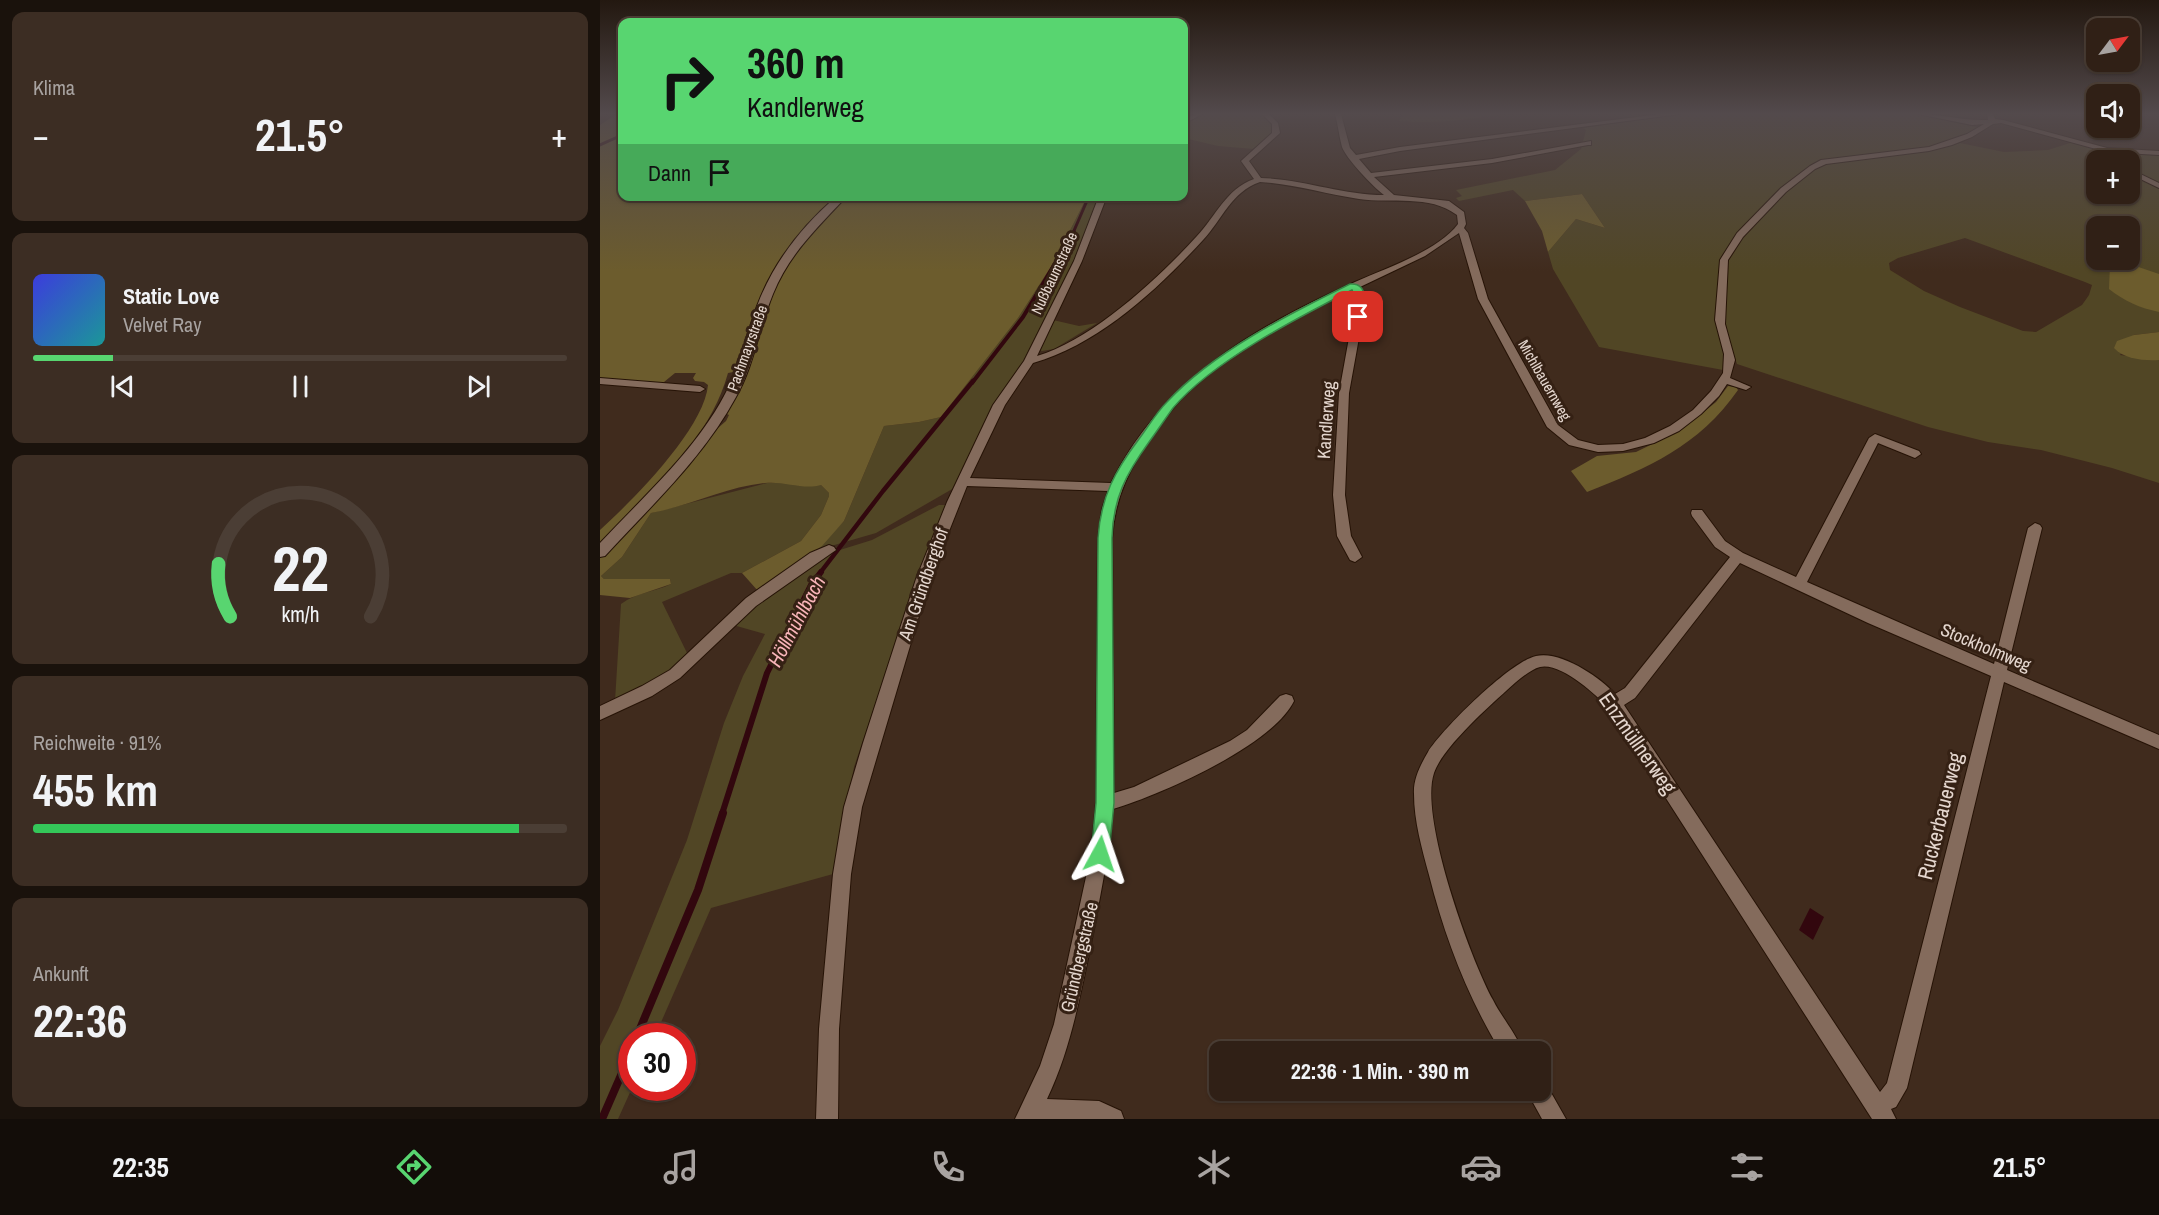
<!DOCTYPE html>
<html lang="de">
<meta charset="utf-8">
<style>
:root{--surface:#302016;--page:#3c2d23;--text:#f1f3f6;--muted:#a8a3a1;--line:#4b3e35;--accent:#58d570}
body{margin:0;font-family:"Archivo Narrow",sans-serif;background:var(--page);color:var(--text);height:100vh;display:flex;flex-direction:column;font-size:22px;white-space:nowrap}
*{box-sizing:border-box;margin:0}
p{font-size:20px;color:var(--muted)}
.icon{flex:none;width:33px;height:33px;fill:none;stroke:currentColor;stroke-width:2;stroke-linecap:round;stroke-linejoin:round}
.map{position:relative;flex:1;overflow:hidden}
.panel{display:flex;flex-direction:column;gap:12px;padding:12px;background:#1a120c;width:600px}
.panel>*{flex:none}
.banner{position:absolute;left:18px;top:18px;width:570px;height:183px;border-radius:12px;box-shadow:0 2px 4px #0004,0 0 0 2px var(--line);background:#58d570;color:#111;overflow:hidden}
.needle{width:39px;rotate:58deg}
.controls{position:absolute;left:1486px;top:18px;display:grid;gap:12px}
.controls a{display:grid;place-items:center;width:54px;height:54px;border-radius:12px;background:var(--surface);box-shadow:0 2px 4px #0004,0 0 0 2px var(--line);font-size:30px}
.speed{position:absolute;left:18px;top:1023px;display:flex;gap:12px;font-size:30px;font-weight:700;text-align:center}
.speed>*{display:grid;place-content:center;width:78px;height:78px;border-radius:50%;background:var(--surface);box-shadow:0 2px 4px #0004,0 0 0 2px var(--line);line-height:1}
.speed .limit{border:9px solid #d22;background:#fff;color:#111}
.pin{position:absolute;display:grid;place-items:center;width:51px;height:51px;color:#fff;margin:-26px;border-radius:12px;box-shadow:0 3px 9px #0006}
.me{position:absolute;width:66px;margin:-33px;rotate:5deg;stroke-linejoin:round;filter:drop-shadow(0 0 4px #0008)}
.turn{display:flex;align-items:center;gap:21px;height:126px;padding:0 30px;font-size:27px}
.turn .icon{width:78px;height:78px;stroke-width:2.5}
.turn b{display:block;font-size:42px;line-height:51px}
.then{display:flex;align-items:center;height:57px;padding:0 30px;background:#0003;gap:12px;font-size:22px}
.big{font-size:45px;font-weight:700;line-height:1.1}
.panel .tile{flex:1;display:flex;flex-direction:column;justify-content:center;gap:9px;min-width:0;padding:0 21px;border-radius:12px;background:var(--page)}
.panel .dial{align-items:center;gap:0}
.dial svg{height:156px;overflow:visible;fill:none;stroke:var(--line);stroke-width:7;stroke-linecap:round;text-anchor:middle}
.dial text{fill:var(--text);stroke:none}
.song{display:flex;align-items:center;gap:18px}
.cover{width:72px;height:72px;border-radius:9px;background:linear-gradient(135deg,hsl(240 70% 55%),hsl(180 70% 35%))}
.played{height:6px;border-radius:3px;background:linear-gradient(90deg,var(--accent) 15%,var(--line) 15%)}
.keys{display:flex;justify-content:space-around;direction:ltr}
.heat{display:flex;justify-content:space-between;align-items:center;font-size:33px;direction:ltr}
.charge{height:9px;border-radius:4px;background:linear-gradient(90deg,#34c759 91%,var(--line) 0)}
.trip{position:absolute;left:609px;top:1041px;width:342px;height:60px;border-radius:12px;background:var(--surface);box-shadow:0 2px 4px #0004,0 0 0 2px var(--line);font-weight:700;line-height:60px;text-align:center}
.tab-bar{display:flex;height:96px;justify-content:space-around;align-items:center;background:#130d09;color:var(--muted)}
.tab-bar .icon{width:42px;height:42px}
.tab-bar .current{color:var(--accent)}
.tab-bar b{font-size:27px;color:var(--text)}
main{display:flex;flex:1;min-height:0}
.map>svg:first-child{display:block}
.green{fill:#514625;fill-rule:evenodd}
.forest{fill:#6c5c2d}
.water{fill:#32070e}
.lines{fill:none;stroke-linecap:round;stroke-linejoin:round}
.stream-far4{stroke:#32070e;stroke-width:3}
.stream-far3{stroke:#32070e;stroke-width:4}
.stream-far2{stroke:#32070e;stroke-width:4.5}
.stream-far1{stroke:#32070e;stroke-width:6}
.stream{stroke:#32070e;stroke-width:8}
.minor-casing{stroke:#261306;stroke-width:2}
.tertiary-casing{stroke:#261306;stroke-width:2}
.minor{fill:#846b5c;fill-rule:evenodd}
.tertiary{fill:#846b5c;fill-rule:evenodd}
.route{fill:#58d570;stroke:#398a49;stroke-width:1.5}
.labels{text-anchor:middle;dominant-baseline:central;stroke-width:6;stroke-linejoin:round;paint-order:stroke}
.far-street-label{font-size:15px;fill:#e5d7cf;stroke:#352114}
.street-label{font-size:18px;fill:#e5d7cf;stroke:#352114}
.water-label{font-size:20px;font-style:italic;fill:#f9b5b9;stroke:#352114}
.near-street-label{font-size:21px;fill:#e5d7cf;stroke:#352114}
</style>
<main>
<section class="panel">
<div class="tile"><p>Klima</p>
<div class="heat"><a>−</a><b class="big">21.5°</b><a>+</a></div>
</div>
<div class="tile">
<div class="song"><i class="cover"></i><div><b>Static Love</b><p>Velvet Ray</p></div></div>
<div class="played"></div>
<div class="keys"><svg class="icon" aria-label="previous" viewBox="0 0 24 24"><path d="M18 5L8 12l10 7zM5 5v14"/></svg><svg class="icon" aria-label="pause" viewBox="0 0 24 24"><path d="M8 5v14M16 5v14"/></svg><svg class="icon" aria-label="next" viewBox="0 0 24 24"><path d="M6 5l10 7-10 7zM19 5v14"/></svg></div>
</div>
<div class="tile dial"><svg viewBox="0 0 100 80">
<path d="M14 69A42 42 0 1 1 86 69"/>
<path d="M14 69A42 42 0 0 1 8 42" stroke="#58d570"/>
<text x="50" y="56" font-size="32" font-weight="700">22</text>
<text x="50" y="72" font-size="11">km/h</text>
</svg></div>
<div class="tile"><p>Reichweite · 91%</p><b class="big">455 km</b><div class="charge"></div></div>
<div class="tile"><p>Ankunft</p><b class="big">22:36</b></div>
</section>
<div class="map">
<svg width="1559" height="1119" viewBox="0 0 1559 1119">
<rect width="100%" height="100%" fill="#402b1d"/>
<g class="green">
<polygon points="603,114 663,114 669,118 674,127 672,136 654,149 618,146 584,138 584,124"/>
<path d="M804,114H900C867,120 833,124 799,121Z"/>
<polygon points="1083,114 1317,114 1380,128 1342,146 1210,166 1186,185 1125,253 1119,330 1124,355 1123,370 999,347 953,269 948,252 976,219 1005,228 982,194 925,201 913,190 859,201 856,198 862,196 856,190 955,170 981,149 986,130 983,128"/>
<path d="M1473,142L1509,152L1516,160H1497V194H1530V173L1559,187V332L1534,335L1520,355L1559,360V483L1512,468L1441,450L1388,442L1328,427L1137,364L1124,327L1126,265L1145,235L1191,186L1214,167L1233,162L1334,150L1360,143L1404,152L1448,150ZM1497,226H1530V260H1497ZM1365,238L1485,282L1492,285L1489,295L1482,305L1436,332L1423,331L1360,307L1324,291L1290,270L1289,263L1298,258Z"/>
<polygon points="1516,153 1559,155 1559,185 1530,169 1530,160 1522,160"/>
<polygon points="487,197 500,197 475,260 422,364 397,399 382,427 354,488 276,533 231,546 208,556 244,521 284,426 319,422 341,417 418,318 454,262"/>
<polygon points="453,320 479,326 497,323 454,349 442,351 440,350"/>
<path d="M167,483H193L200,486L221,485L229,493V496L221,515L201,541L142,573H131L62,602L88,655L76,667L15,701L21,604C37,592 55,592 71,584L70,579H4L1,576L22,557L51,513Z"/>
<polygon points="339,505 346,505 304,618 254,767 233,874 111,908 55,1036 32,1036 32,1088 18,1119 0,1119 0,1046 18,1010 87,840 124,723 143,676 165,634 133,625 148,610 227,554 272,540"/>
</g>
<g class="forest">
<path d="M17,114H22V196H231V202L240,203L275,196L487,197L454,262L418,318L341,417L319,422L284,426L244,521L222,546L158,591L142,573L201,541L221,515L229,496V493L221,485C203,490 185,481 165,483C126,487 90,506 51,513L22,557L1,576L4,579H70L71,584L30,598L0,595V558L110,435L126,421L129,415L125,413L144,370L128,373C109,442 48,493 0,544V530C32,501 104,429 108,385L104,382L95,381L93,378L96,373H75L64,382L59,383L0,378V125Z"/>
<polygon points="982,194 1005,228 976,219 948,252 942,231 925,201"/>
<path d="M1518,260L1559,274V312C1540,308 1524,301 1509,289L1510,264Z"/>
<path d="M1559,332V360C1544,361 1524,359 1514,348L1517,341L1534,335Z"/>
<path d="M1128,386L1136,387L1138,390C1099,446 1048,468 987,492L971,471L997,456L1036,452L1081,430L1116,402Z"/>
</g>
<polygon class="water" points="1210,908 1224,917 1213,940 1199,930"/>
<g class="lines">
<g class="stream-far4">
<polyline points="584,116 587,114"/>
<polyline points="0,145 22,135"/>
<polyline points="473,233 489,196"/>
</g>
<polyline class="stream-far3" points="372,383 423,317 474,232"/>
<polyline class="stream-far2" points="220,573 283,491 373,381"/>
<polyline class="stream-far1" points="122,814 167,673 211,585 221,572"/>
<g class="stream">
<polyline points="37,1036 98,890 123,813"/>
<polyline points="2,1119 32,1050"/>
</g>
<g class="minor-casing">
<g id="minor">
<polygon points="594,114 602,114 584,124 584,120"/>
<path d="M662,114H669L678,123L680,133L649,161L661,178C703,179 742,195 784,195C772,186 746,158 742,147C739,136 738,125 735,114H741L750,148L756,155L800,147L1060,114H1080L800,151L759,159L771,173L892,159L991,141V145H988L892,163L774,177L794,195L849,201L864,212L866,224L864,228L868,233L888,299L958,425L978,440L998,445L1023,444L1045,438L1070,426L1093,410L1111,391L1123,373L1124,354L1115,320L1120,260L1137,233L1181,188L1210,166L1221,160L1329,147L1367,134L1384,124L1372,125L1318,114C1342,114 1364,121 1388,120L1387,114H1393L1395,119L1403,120L1507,148L1559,151V155L1507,152L1401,123L1393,124L1372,137L1352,145L1329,151L1226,164L1215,169L1186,192L1143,237L1128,260L1125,324L1135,360L1130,378L1151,387L1146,390L1127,384L1119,396L1101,414L1079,431L1054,443L1023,451L998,452L969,445L947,427L878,299L859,233L825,256L760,287L766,299L749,393L745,495L751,536L762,557L755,562L750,560L737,536L733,495L739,393L756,299L754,291L751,290C692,319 630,351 582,398C571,409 563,422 554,434C530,466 515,497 512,538L514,793L534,787L630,741L647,730L680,696L686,694L692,696L694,701C672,746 560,795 513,809C509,856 499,902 490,949C479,1001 470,1051 447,1099L499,1101L521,1111L524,1119H415L440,1066L454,1024L491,854L496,803L498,538L502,509L508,491L367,486L330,579L262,807L251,874L239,1029L238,1119H216L219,1029L233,874L244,807L263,743L316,579L347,502L393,405L424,361L474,261L499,196H507L482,261L437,356C492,340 559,278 597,236C616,216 626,189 654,179L641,161L672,133V124ZM660,182C694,184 725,194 759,199C792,204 829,194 857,215L858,224C838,251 786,268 755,282C654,328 563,379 511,483L370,478L405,405L433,363C499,344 557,290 603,240C622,220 631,192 660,182Z"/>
<polygon points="1530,169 1559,183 1559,188 1530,174"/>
<polygon points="0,378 100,386 105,389 100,392 0,384"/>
<path d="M1275,434L1319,451L1321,454L1315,458L1278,443L1207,582L1394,664L1428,528L1435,523L1440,525L1442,528L1407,670L1559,735V749L1404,682L1307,1088L1296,1107L1291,1109L1296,1119H1272L1008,708C996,694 960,662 940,667C932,669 922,677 916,682C894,702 843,746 834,773C819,817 870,958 893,1000C902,1018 916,1033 923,1052H901C867,996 845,938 829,875C822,849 814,821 814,794C813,779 821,764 828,752C843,728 910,662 936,656C960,650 1000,677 1015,694L1025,688L1130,557L1115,547L1092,516L1091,513L1092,510H1102L1125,541L1143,553L1196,577L1269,438ZM1140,563L1268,623L1391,676L1287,1083L1280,1092L1024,705L1035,698Z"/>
<polygon points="229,545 234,547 236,550 156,606 80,678 52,696 0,720 0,706 42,686 70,670 146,598 210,553"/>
<polygon points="940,1081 945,1082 966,1119 942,1119 926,1090 940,1090"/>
</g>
</g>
<g class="tertiary-casing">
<path id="tertiary" d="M237,196H247C218,227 189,254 173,294C159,328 154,365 136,397C104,457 51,506 5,556L0,557V543C43,497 94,452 124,396C140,368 146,336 157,306C173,263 202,226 237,196Z"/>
</g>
<use href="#minor" class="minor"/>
<use href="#tertiary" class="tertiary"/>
</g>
<linearGradient id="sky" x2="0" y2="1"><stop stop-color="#231810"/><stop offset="0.42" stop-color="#534a4c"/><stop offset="1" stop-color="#534a4c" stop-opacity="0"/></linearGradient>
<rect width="1559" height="271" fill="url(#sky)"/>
<path class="route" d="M750,284C769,282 766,307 761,319L753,317L756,299L752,290C697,318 613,361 573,408C565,419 557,431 549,442C526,474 513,498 512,538L514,803L509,854L507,860L500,863L494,860L491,854L496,803L498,538C501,496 515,471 539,439C548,427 556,413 567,402C613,352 689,314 750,284Z"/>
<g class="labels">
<g class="far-street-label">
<text transform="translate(454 273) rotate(-65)">Nußbaumstraße</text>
<text transform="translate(147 348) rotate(-70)">Pachmayrstraße</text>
<text transform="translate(945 380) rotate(60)">Michlbauernweg</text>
</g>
<g class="street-label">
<text transform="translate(726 420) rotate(-86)">Kandlerweg</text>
<text transform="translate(323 584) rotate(-71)">Am Gründberghof</text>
<text transform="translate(1386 647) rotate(23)">Stockholmweg</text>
<text transform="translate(479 957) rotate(-77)">Gründbergstraße</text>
</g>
<g class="water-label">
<text transform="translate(196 621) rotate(-62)">Höllmühlbach</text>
</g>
<g class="near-street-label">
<text transform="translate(1038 743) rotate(55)">Enzmüllnerweg</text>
<text transform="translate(1340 816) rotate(-76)">Ruckerbauerweg</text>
</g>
</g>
</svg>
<div class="controls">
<a><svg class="needle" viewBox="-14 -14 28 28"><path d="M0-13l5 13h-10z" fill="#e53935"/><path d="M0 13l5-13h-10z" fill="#a8a3a1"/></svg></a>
<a><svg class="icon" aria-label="sound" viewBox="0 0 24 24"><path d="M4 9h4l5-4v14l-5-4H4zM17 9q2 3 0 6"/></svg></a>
<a>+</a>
<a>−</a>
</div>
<div class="speed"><div class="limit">30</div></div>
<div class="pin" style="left:758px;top:317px;background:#d93025"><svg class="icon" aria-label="arrive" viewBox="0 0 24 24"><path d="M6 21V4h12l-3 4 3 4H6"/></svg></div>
<svg class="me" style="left:500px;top:854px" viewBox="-20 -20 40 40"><path d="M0-17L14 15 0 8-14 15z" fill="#58d570" stroke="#fff" stroke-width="4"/></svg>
<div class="trip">22:36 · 1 Min. · 390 m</div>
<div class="banner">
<div class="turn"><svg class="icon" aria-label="right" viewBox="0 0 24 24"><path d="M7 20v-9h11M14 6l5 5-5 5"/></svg><div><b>360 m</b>Kandlerweg</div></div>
<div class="then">Dann<svg class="icon" aria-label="arrive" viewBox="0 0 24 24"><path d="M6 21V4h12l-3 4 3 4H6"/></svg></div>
</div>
</div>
</main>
<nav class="tab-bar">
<b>22:35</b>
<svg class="icon current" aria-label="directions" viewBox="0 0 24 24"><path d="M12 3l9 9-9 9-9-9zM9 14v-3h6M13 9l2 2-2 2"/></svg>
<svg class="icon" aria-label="music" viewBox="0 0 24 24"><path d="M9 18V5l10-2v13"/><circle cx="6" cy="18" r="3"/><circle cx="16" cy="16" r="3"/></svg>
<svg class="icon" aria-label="phone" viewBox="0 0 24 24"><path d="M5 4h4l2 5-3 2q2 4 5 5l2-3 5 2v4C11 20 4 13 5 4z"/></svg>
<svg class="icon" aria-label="climate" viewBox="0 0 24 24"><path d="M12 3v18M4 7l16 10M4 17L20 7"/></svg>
<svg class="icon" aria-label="car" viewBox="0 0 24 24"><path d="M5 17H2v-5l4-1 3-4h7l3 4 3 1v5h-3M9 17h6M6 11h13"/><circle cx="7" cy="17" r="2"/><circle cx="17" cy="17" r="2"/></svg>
<svg class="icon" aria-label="filters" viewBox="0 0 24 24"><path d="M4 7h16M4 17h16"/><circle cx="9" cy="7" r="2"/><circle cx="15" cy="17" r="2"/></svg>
<b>21.5°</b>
</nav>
